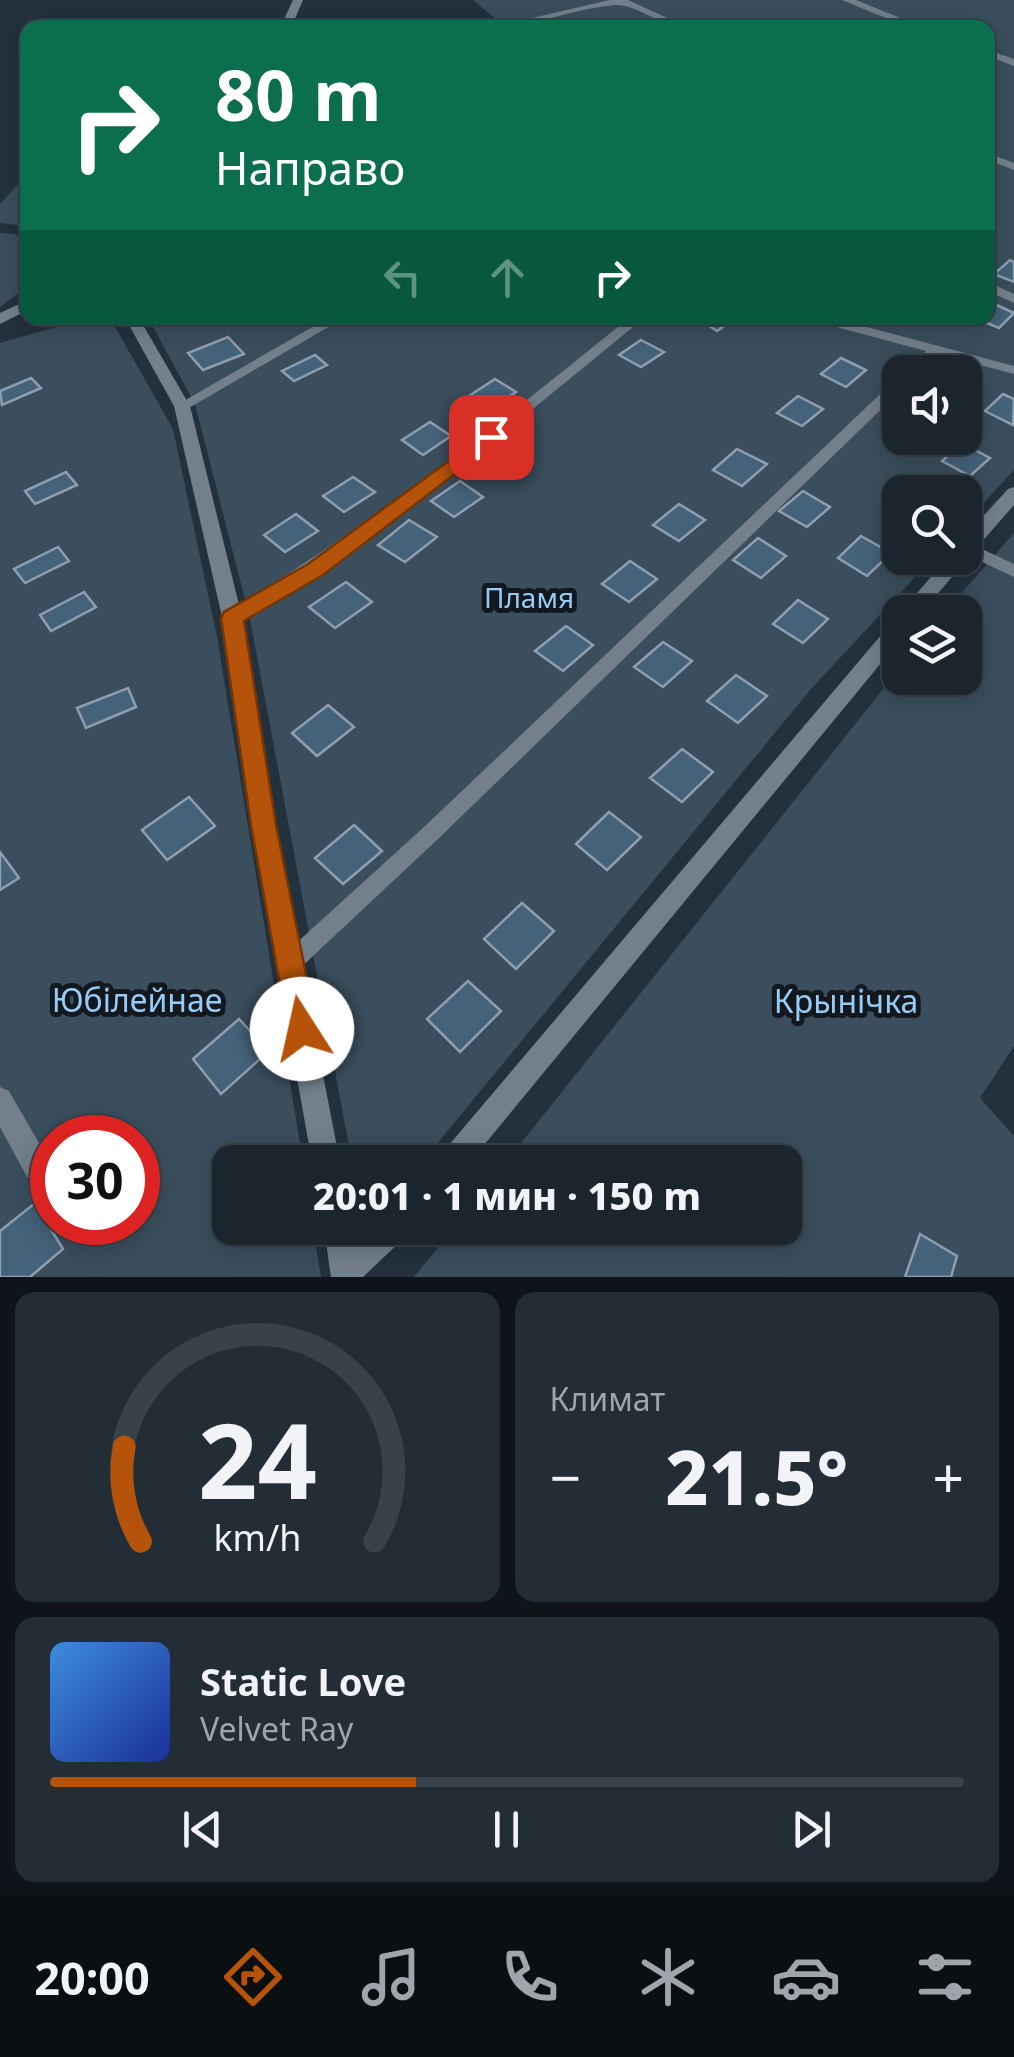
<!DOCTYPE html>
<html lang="ru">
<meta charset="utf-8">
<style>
:root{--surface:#1a252e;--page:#232d36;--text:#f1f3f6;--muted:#9fa5aa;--line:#38424a;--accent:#b45309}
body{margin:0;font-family:"Noto Sans",sans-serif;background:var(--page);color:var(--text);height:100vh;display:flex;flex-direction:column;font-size:38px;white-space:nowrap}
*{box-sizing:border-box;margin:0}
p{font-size:32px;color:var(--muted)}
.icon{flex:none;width:55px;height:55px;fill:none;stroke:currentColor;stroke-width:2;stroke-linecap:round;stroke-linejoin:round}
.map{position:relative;height:1277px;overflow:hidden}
.drawer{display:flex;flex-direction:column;gap:15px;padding:15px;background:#0e1419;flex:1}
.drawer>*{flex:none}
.hud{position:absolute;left:20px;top:20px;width:975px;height:305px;border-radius:20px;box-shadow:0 5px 25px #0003,0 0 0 2px var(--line);background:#0b6e4f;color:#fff;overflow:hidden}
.tools{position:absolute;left:882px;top:355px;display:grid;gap:20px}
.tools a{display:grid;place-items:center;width:100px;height:100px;border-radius:20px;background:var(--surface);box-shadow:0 5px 25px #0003,0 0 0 2px var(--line);font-size:50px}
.speed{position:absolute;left:30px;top:1115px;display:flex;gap:20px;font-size:50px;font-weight:700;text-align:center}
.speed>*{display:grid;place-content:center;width:130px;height:130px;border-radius:50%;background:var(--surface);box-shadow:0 5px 25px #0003,0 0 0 2px var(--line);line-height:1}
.speed .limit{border:15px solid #d22;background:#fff;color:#111}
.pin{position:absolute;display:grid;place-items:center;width:85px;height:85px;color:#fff;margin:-42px;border-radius:20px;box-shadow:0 5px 15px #0006}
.me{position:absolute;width:110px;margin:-55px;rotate:350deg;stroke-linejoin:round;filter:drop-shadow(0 0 8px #0008)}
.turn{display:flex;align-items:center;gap:35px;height:210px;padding:0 30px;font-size:45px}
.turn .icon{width:130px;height:130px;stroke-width:2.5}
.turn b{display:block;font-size:70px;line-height:85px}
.lanes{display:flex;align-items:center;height:95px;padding:0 30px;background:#0003;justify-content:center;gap:50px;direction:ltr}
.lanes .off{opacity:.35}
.big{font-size:75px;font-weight:800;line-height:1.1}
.drawer .card{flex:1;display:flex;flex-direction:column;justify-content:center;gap:15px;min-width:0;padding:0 35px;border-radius:20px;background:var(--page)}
.drawer .dial{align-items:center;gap:0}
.dial svg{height:260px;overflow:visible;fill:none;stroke:var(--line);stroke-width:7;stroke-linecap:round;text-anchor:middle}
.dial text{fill:var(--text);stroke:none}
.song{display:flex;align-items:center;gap:30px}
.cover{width:120px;height:120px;border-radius:15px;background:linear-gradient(135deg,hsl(210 70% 55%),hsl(230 70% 35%))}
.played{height:10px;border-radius:5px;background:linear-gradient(90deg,var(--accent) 40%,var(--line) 40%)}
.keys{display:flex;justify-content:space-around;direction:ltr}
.heat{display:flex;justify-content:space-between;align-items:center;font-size:55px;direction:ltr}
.drawer .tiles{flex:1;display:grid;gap:15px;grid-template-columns:1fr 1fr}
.card:last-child{grid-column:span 2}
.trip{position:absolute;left:212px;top:1145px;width:590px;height:100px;border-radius:20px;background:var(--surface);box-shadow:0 5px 25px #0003,0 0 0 2px var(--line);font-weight:800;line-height:100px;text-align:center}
.tabs{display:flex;height:160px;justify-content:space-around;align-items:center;background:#0a0f12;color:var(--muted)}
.tabs .icon{width:70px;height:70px}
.tabs .current{color:var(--accent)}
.tabs b{font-size:45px;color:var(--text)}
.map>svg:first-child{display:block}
.green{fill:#3a4e5d;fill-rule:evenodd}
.building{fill:#446279;stroke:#8e9fae;stroke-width:2.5}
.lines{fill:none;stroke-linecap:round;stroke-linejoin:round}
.lane{fill:#73808b;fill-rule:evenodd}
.street{fill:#73808b;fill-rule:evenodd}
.route{fill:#b45309;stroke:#753606;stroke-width:2.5}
.labels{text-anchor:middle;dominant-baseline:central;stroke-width:10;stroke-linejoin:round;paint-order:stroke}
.park-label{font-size:28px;fill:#96cbf5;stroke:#12181e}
.near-park-label{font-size:32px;fill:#96cbf5;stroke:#12181e}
</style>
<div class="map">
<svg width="1014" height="1277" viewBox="0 0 1014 1277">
<rect width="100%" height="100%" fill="#23313d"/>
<g class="green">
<path d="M473,0H1014V470L965,523V492H900V558H933L811,689L422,1162H352L250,619L195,404L148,318H988V28L469,27L498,21ZM900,372H965V438H900Z"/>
<polygon points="27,174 27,226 0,223 0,204"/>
<polygon points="0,233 15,234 28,245 27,287 0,307"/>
<path d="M88,318H110L173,429L217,637L303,1162H230V1228H313L321,1277H0V343ZM52,1138H138V1222H52Z"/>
<polygon points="1014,533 1014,1046 980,1098 1014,1136 1014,1277 414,1277 454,1228 785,1228 785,1162 506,1162 900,668 900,678 965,678 965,612 945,612"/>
</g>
<g class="building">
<polygon points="1010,260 1014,262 1014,282 994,274"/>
<polygon points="990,302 1014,313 999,328 975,318 988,318"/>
<polygon points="697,318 736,318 717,331"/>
<polygon points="228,337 244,354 203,370 188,353"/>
<polygon points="641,340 664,352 641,367 619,355"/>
<polygon points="315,355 327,365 294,381 282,371"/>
<polygon points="841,358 866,370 846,387 821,374"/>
<polygon points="31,378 41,388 2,405 0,391"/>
<polygon points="495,379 516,392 490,409 469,396"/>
<polygon points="1003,394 1014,399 1013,425 985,411"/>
<polygon points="798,396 823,409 802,426 777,413"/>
<polygon points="430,422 451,436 423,455 402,440"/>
<polygon points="962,443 990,458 970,476 942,461"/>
<polygon points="737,449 767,464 742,486 713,470"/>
<polygon points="66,472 77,485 35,504 25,491"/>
<polygon points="353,477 375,492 344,512 323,496"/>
<polygon points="460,481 483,497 454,517 431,501"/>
<polygon points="803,491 830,507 807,527 779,511"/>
<polygon points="679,504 705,520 679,541 653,525"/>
<polygon points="296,514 318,531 285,552 264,535"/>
<polygon points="409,520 437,537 405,562 378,545"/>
<polygon points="861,536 891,553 867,576 838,558"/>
<polygon points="758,538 786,556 761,578 733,560"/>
<polygon points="58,547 69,561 25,583 14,569"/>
<polygon points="630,561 657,579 629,602 602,584"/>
<polygon points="346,582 372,602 335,628 309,607"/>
<polygon points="84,592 96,607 51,631 40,615"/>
<polygon points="798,600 828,619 803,643 773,624"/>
<polygon points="566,626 593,645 563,671 535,651"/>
<polygon points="663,642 692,661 663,687 634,667"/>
<polygon points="736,675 767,696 738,723 707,701"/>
<polygon points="128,688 136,707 86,728 77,708"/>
<polygon points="328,705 354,727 317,756 292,733"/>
<polygon points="682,749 713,772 682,802 650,778"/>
<polygon points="189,797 215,826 167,860 142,830"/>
<polygon points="609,812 641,837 607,870 576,844"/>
<polygon points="354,825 382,851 343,884 315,858"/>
<polygon points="0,852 19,878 0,890"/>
<polygon points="522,903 554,931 516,969 484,939"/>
<polygon points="468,981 501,1011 460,1052 427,1019"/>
<polygon points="239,1019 269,1051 221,1094 193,1059"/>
<polygon points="35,1203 63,1249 30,1277 0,1277 0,1231"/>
<polygon points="920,1234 957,1256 951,1277 905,1277"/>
</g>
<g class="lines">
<g class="lane">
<path d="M610,0H628L689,28C662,28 636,3 614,5C571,9 531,28 488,28Z"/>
<polygon points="842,0 856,0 925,28 910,28"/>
<polygon points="988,50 1014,59 1014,66 988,56"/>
<polygon points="988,153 1014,163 1014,170 988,160"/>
<polygon points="988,282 1014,294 1014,303 988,291"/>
<polygon points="328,318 344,318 187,409 182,411 175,406"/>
<path d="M629,318H644L495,440L396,517L292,589L238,622H226L223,617L226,612C370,527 499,423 629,318Z"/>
<polygon points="812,318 833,318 1014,366 1014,374 939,354 919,372 904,372 926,351 814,321"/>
<polygon points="900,379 900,391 438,839 298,970 290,973 282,970 279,963 282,956 424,827 895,380"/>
<polygon points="965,541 1014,564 1014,577 965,554"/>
</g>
<g class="street">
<polygon points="293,0 303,0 291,28 280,28"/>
<polygon points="28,300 28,310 0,324 0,313"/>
<polygon points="125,318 139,318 190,406 242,617 274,825 340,1162 312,1162 252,825 222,617 174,406"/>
<polygon points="1014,487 1014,505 972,553 965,555 965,536 1008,489"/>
<polygon points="965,556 966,558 964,563 922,612 901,612 947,558"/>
<polygon points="900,618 900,640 470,1162 439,1162 443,1152 893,621"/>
<polygon points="0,1087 9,1091 47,1157 51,1167 47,1177 37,1181 27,1177 0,1127"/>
<polygon points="324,1228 352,1228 355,1245 374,1228 408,1228 404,1238 363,1277 331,1277"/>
</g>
</g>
<polygon class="route" points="491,430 501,437 498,441 323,575 244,621 276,825 317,1029 313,1039 302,1044 292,1039 288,1029 251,825 221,618 224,612 308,564"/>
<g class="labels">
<g class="park-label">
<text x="529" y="597">Пламя</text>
</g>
<g class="near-park-label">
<text x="137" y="999">Юбілейнае</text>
<text x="846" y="1000">Крынічка</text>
</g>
</g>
</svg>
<div class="tools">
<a><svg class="icon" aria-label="sound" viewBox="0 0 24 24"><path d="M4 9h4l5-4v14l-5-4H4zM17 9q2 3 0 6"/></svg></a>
<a><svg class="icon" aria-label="search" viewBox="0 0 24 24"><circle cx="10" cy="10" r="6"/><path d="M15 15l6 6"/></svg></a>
<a><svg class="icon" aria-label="layers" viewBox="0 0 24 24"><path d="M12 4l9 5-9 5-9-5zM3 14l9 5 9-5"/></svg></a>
</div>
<div class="speed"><div class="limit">30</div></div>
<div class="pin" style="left:491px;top:437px;background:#d93025"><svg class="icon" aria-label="arrive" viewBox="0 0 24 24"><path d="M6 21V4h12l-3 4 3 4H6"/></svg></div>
<svg class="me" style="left:302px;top:1029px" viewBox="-20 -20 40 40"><circle r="19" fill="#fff"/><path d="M0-13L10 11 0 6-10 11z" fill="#b45309"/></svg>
<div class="trip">20:01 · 1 мин · 150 m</div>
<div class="hud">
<div class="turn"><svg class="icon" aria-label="right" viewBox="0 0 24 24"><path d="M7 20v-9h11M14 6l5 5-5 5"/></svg><div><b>80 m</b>Направо</div></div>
<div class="lanes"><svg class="icon off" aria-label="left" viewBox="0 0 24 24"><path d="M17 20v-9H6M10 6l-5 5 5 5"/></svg><svg class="icon off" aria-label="ahead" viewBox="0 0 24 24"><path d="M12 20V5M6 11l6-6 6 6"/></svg><svg class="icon" aria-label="right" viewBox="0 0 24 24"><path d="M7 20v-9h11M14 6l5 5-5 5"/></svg></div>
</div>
</div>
<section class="drawer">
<div class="tiles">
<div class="card dial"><svg viewBox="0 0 100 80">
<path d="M14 69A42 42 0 1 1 86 69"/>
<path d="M14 69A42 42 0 0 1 9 40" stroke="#b45309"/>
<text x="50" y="56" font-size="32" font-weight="700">24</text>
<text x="50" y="72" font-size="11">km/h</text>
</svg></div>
<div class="card"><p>Климат</p>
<div class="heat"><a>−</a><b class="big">21.5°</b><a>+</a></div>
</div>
<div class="card">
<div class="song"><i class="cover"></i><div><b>Static Love</b><p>Velvet Ray</p></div></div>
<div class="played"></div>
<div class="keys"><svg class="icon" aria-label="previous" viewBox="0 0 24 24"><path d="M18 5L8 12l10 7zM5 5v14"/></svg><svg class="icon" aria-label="pause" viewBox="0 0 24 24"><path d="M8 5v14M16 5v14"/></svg><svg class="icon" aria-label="next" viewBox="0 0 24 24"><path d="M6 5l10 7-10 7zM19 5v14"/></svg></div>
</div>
</div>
</section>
<nav class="tabs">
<b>20:00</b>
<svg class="icon current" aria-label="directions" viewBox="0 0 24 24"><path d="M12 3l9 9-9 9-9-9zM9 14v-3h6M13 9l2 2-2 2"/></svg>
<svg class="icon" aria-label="music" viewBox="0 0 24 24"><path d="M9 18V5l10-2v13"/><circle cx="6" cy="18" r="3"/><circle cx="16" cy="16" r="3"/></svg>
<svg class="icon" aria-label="phone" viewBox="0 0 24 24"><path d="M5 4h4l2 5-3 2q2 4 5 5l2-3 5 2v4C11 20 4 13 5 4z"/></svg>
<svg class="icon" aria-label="climate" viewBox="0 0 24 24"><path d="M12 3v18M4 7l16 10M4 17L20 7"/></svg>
<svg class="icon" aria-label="car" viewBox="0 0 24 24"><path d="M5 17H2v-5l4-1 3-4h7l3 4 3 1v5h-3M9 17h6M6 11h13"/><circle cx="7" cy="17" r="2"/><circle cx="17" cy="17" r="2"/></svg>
<svg class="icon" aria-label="filters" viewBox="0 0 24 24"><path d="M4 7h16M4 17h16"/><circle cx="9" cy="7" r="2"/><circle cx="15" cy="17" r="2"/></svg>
</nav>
